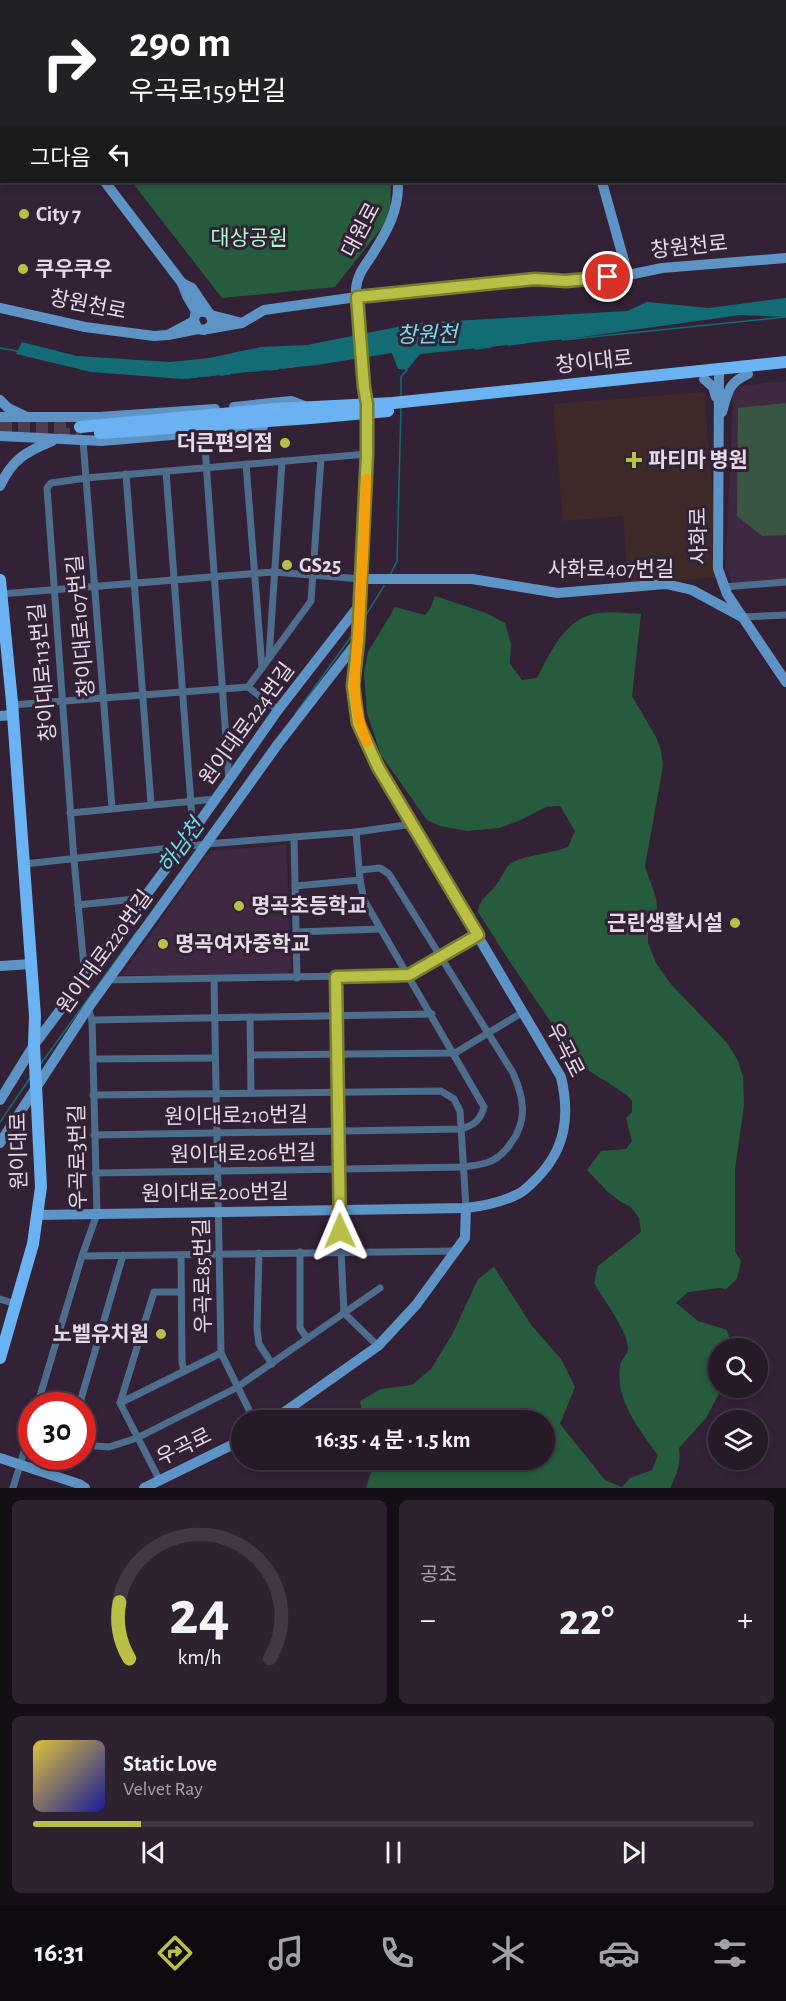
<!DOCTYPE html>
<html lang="ko">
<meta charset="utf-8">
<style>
:root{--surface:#261928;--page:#2e2230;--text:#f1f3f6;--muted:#a4a0a8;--line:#423845;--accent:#bac046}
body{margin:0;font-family:"Alegreya Sans","Noto Sans KR",sans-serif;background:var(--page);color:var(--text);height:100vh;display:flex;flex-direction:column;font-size:22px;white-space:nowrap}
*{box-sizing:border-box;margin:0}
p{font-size:20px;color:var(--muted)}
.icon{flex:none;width:33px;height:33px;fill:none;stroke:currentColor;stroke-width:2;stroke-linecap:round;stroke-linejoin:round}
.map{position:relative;height:1488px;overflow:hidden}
.drawer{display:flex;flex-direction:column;gap:12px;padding:12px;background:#150e16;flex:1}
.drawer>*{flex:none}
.hud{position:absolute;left:0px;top:0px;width:786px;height:183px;box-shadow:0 3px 9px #0003,0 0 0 2px var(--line);background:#202124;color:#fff;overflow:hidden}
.controls{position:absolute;left:708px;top:1338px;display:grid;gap:12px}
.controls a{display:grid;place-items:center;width:60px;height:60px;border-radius:50%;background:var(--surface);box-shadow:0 3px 9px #0003,0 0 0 2px var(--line);font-size:30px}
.speed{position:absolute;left:18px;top:1392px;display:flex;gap:12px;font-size:30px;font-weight:700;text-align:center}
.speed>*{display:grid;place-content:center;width:78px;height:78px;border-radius:50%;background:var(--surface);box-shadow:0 3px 9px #0003,0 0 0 2px var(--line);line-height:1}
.speed .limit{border:9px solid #d22;background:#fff;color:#111}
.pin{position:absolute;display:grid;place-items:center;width:51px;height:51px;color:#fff;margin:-26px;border:3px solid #fff;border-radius:50%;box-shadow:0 2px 6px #0007}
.me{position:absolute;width:66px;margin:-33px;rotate:359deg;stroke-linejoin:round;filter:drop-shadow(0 0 4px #0008)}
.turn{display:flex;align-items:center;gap:21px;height:126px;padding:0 30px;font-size:27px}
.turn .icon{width:78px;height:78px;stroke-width:2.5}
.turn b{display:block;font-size:42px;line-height:51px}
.then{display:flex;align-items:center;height:57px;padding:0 30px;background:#0003;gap:12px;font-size:22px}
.big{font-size:45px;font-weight:600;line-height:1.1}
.drawer .card{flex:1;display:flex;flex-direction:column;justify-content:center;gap:9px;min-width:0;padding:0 21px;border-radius:9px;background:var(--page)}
.drawer .dial{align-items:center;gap:0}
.dial svg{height:156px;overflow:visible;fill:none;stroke:var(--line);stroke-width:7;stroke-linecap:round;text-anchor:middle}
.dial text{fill:var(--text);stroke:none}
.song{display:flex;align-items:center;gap:18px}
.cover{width:72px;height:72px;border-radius:9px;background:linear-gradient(135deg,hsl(50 70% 55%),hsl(240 70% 35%))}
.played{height:6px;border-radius:3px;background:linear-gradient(90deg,var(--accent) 15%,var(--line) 15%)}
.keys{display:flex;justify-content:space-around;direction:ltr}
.heat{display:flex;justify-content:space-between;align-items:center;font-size:33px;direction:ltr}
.drawer .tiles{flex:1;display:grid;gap:12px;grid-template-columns:1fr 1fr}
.card:last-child{grid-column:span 2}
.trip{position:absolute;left:231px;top:1410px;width:324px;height:60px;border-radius:30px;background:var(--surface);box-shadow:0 3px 9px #0003,0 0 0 2px var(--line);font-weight:600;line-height:60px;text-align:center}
.dock{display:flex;height:96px;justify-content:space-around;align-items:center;background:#0f0a10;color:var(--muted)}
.dock .icon{width:42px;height:42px}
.dock .selected{color:var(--accent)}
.dock b{font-size:27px;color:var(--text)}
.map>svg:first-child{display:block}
.built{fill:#3f2842}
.medical{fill:#3e2a28}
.green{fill:#395643}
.forest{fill:#265c3d}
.water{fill:#136c73}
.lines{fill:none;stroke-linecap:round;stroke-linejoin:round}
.stream{stroke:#136c73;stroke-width:1.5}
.primary-tunnel{stroke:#4e3d51;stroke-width:12;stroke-dasharray:12 6;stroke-linecap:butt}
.street{stroke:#4c6e8c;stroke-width:7}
.secondary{stroke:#5d94c5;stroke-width:10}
.primary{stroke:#6ab2f1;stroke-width:12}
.route-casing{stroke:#797d2e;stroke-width:15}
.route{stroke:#bac046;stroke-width:10}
.slow{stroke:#f59e0b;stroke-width:10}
.poi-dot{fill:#bac046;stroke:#332136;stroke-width:2}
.labels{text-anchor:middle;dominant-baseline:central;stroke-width:6;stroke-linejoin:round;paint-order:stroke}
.poi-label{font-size:21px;font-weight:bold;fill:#e5d9e7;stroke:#332136;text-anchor:start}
.street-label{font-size:21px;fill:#e5d9e7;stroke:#332136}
.park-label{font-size:21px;fill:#a7f9c5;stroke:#332136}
.water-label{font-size:22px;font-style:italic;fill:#67dfea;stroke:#332136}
</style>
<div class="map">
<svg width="786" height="1488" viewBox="0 0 786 1488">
<rect width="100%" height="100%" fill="#332136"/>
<g class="built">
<polygon points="0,0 51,1 2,2 0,76"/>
<polygon points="786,381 786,579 732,583 726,567 733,394 740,386"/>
<polygon points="286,845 291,968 285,975 122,975 205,857 211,851"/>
</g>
<polygon class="medical" points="704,392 720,577 628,584 623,516 563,521 553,404"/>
<g class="green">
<polygon points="556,0 655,0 655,1 557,2"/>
<polygon points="786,403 786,535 762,536 737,516 738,408"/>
</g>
<g class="forest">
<polygon points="93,0 423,0 424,1 94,2"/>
<polygon points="132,182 391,182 390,217 335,287 222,298"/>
<path d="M435,596L486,613L505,623L511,644L510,664L522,680L537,678C550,653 566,616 599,613C612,612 627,613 641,614L632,696L656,737L661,750L663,766L645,866L656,898L657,908L648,932V943L656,963L670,983L728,1044L737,1059L743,1076L744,1105L735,1169V1251L741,1261L737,1279L726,1289L720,1288L688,1292L676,1303L698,1321L727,1330L732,1348H718V1388H722L706,1418L679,1448C681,1464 677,1474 670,1488H366L375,1460H544V1420H364L360,1401L381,1389L412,1385L431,1369L453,1333L478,1279L494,1267L532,1326L561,1359L575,1387L560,1424L605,1480L622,1487L630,1478L652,1470L658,1455C639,1430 615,1399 620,1366C621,1360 627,1355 628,1349C629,1333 602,1297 594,1283L598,1266L641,1232L639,1218L631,1207L621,1202L608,1192L587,1170L601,1151L626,1149L632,1141L626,1118L632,1112V1101L627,1095L580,1065L508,959L478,912C480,897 488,896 496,885C501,879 504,870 509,865C521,855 552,854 568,847L575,831L560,806L546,807L521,820L499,828L467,831L440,826L427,820L381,755L367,713L364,672L368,652L395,607L425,615L430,609Z"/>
</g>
<polygon class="water" points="786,298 786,317 740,315 575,338 420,354 407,370 398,369 392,353 317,365 182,379 91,372 16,354 22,342 77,356 170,362 209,358 261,347 307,345 417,323 627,311 647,302 709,308"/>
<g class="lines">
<g class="stream">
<polyline points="562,340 786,317"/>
<polyline points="508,345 524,343"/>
<polyline points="0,348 17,351"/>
<polyline points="475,349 491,347"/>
<polyline points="283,368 293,367"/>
<polyline points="268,370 278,369"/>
<polyline points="253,371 263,370"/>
<polyline points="220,375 230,374"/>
<polyline points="205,376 215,375"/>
<polyline points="187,378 197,377"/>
<polyline points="401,397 401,377 407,370"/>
<polyline points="390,575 397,561 401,407"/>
<polyline points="364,618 384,586"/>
<polyline points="296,713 353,634"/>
<polyline points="40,1065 138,930"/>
<polyline points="0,1122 30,1078"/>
</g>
<g class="primary-tunnel">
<polyline points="0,427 69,427"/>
<polyline points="58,434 82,434"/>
</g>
<g class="street">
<polyline points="439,0 440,2"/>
<polyline points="357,297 535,279 566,281 628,275"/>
<polyline points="204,433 229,781"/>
<polyline points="83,440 112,808"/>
<polyline points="246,464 262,668"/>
<polyline points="166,471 193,831"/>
<polyline points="126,474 151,804"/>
<polyline points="724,587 786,582"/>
<polyline points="1,594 273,572 362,579"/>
<polyline points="742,617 786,615"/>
<polyline points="269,658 282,461"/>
<polyline points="248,687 311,601 321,458"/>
<polyline points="12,705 248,687 278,710"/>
<polyline points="70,813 216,799"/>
<polyline points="294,837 297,978"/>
<polyline points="24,864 207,844 356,832 413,824"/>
<polyline points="295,886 360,880"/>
<polyline points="78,905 144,898"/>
<polyline points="296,932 380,929"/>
<polyline points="336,977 339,1210 344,1313 378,1346"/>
<polyline points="85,978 74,860 47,488 51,483 86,478 367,454"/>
<polyline points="214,979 221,1353 254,1420"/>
<polyline points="109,980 409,975 478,935"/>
<polyline points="250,1017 251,1093"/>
<polyline points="92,1020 432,1014"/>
<polyline points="251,1055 455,1053 523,1012"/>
<polyline points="93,1059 214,1058"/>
<polyline points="93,1095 441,1091 454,1099 460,1111 466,1208"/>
<path d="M94,1135L461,1129C474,1125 480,1121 484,1107L364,900L360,880L356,832"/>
<path d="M95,1173L463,1167C470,1166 479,1165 486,1163C497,1160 505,1152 511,1143C528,1120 524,1098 513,1073L389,874L380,868L360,870"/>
<polyline points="300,1252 300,1328 307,1338"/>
<polyline points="259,1253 257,1329 259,1344 272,1364"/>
<polyline points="181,1255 182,1362 184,1371"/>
<polyline points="82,1256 456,1251"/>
<polyline points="0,1299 16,1304"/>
<polyline points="120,1403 221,1353"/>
<polyline points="37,1406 82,1256 97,1214 92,1020 88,1008"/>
<polyline points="79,1406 123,1255"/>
<polyline points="82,1442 95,1446 109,1447 137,1438 236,1388 380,1288"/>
<polyline points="160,1481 120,1403 154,1292 181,1292"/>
<polyline points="13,1488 32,1425"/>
</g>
<g class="secondary">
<polyline points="64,0 64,2"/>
<polyline points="545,0 546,2"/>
<polyline points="499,2 501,0"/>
<polyline points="105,182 182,283"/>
<polyline points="602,182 628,275 662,268 786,258"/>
<polyline points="0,308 85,327 154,336 168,335"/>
<polyline points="197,313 187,296 182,283 192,288 209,313"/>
<polyline points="194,321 198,329 204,330 210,327 213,321 209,313 200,311 195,315 194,321 168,335 198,329"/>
<polyline points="242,323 264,310 357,297"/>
<polyline points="208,329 242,323 211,315"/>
<polyline points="719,369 718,569 727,594 786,682"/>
<polyline points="704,379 713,387 716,397"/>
<polyline points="0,400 8,408 25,416"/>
<polyline points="234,407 291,401 307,407"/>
<path d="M722,412C728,392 728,383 748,374"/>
<polyline points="0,417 99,417 215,409"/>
<polyline points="0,436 102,441 263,427"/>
<path d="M0,486C12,460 25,452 52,441"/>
<polyline points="362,579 472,579 558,593 666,584 692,590 742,617"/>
<polyline points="0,716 13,715"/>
<polyline points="0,966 32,964"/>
<polyline points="0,1100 34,1045 182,847 278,710 361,603"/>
<polyline points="0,1143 88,1008 278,744 358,641"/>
<path d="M37,1215L466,1208C485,1206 503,1202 520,1193C527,1189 533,1182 538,1177C566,1148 570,1115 561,1077L378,767L358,723L353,686L360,609L367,454V404L364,387L356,289C357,275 364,267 372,255C387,231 399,211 398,182"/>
<polyline points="273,1420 378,1346 416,1305 465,1238 466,1208"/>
<polyline points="0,1458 79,1484 85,1488"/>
<polyline points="144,1488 242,1440"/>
</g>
<g class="primary">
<polyline points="80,427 275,409 393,403 786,362"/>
<polyline points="100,433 311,418 388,411"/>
<polyline points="0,580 12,702 35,1016 34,1045 41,1187 33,1244 0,1358"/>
</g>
</g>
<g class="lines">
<g class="route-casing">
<polyline id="route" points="340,1231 336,977 409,975 478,935 378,767 358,723 353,686 358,641 367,454 367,404 364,387 357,297 535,279 566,281 608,277"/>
</g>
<use href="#route" class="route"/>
<path class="slow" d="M366,479C365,521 363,564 360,607C358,655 346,696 367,742"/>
</g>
<g class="poi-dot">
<circle cx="24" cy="214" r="6"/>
<circle cx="23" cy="269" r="6"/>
<circle cx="285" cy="443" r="6"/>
<path d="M631 451h6v6h6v6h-6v6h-6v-6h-6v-6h6z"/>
<circle cx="287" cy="565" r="6"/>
<circle cx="239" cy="906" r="6"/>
<circle cx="735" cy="923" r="6"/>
<circle cx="163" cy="944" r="6"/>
<circle cx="161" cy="1334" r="6"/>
</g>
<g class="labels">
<g class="poi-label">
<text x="36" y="214">City 7</text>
<text x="35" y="269">쿠우쿠우</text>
<text x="273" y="443" text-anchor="end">더큰편의점</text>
<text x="648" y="460">파티마 병원</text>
<text x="299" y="565">GS25</text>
<text x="251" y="906">명곡초등학교</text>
<text x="723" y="923" text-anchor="end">근린생활시설</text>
<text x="175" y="944">명곡여자중학교</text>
<text x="149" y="1334" text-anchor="end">노벨유치원</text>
</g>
<g class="street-label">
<text transform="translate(361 230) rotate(-62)">대원로</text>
<text transform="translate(689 247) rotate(-6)">창원천로</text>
<text transform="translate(88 305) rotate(11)">창원천로</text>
<text transform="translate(594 362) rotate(-6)">창이대로</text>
<text transform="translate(699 536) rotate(-91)">사화로</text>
<text x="611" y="569">사화로407번길</text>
<text transform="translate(81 626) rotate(-95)">창이대로107번길</text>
<text transform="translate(43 672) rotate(-95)">창이대로113번길</text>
<text transform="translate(247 724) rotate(-54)">원이대로224번길</text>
<text transform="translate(105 952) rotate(-54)">원이대로220번길</text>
<text transform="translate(565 1050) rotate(63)">우곡로</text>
<text transform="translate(236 1116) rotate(-1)">원이대로210번길</text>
<text transform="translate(19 1151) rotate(-91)">원이대로</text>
<text transform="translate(243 1154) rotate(-1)">원이대로206번길</text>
<text transform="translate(78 1157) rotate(-91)">우곡로3번길</text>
<text transform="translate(215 1193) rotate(-1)">원이대로200번길</text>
<text transform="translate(203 1276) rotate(-91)">우곡로85번길</text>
<text transform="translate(184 1447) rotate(-26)">우곡로</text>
</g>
<g class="park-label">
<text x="249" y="238">대상공원</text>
</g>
<g class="water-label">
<text transform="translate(427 335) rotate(-1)">창원천</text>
<text transform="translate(181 846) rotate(-54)">하남천</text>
</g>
</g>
</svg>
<div class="controls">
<a><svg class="icon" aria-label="search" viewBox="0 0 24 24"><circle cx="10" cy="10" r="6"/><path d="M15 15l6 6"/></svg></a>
<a><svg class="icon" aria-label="layers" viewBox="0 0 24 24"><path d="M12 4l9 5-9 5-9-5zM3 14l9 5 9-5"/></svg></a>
</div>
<div class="speed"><div class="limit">30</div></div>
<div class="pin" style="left:608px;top:277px;background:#d93025"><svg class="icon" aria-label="arrive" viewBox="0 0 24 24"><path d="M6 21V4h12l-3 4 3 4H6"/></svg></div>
<svg class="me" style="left:340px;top:1231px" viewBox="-20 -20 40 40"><path d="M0-17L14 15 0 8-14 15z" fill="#bac046" stroke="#fff" stroke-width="4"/></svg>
<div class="trip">16:35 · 4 분 · 1.5 km</div>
<div class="hud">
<div class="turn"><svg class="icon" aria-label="right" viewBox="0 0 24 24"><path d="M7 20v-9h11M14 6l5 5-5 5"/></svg><div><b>290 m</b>우곡로159번길</div></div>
<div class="then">그다음<svg class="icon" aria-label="left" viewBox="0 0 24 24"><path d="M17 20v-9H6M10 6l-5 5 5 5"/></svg></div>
</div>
</div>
<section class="drawer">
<div class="tiles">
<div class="card dial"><svg viewBox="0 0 100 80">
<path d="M14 69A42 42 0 1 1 86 69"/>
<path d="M14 69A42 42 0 0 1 9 40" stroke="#bac046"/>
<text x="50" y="56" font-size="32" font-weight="700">24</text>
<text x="50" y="72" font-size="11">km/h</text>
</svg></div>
<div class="card"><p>공조</p>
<div class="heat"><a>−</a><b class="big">22°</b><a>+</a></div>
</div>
<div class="card">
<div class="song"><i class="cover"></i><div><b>Static Love</b><p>Velvet Ray</p></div></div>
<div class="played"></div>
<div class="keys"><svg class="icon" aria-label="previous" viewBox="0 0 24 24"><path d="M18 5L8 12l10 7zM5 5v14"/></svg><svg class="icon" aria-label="pause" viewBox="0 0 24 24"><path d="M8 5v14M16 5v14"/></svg><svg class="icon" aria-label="next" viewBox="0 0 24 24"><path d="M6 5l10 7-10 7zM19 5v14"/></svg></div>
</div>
</div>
</section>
<nav class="dock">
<b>16:31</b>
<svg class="icon selected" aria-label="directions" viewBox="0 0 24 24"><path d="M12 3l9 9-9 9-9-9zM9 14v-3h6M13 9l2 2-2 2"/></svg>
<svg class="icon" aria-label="music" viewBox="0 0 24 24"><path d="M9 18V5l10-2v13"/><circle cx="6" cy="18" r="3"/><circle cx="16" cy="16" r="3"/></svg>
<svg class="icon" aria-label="phone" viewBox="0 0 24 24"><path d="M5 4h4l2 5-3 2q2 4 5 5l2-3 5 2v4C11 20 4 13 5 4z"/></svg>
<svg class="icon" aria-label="climate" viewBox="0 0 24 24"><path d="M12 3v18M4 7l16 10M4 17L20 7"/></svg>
<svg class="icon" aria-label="car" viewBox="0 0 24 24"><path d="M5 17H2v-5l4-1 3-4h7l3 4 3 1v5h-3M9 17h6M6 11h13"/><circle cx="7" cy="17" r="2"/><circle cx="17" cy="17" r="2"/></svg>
<svg class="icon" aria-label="filters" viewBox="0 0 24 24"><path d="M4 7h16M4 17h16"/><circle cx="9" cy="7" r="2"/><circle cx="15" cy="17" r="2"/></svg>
</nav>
